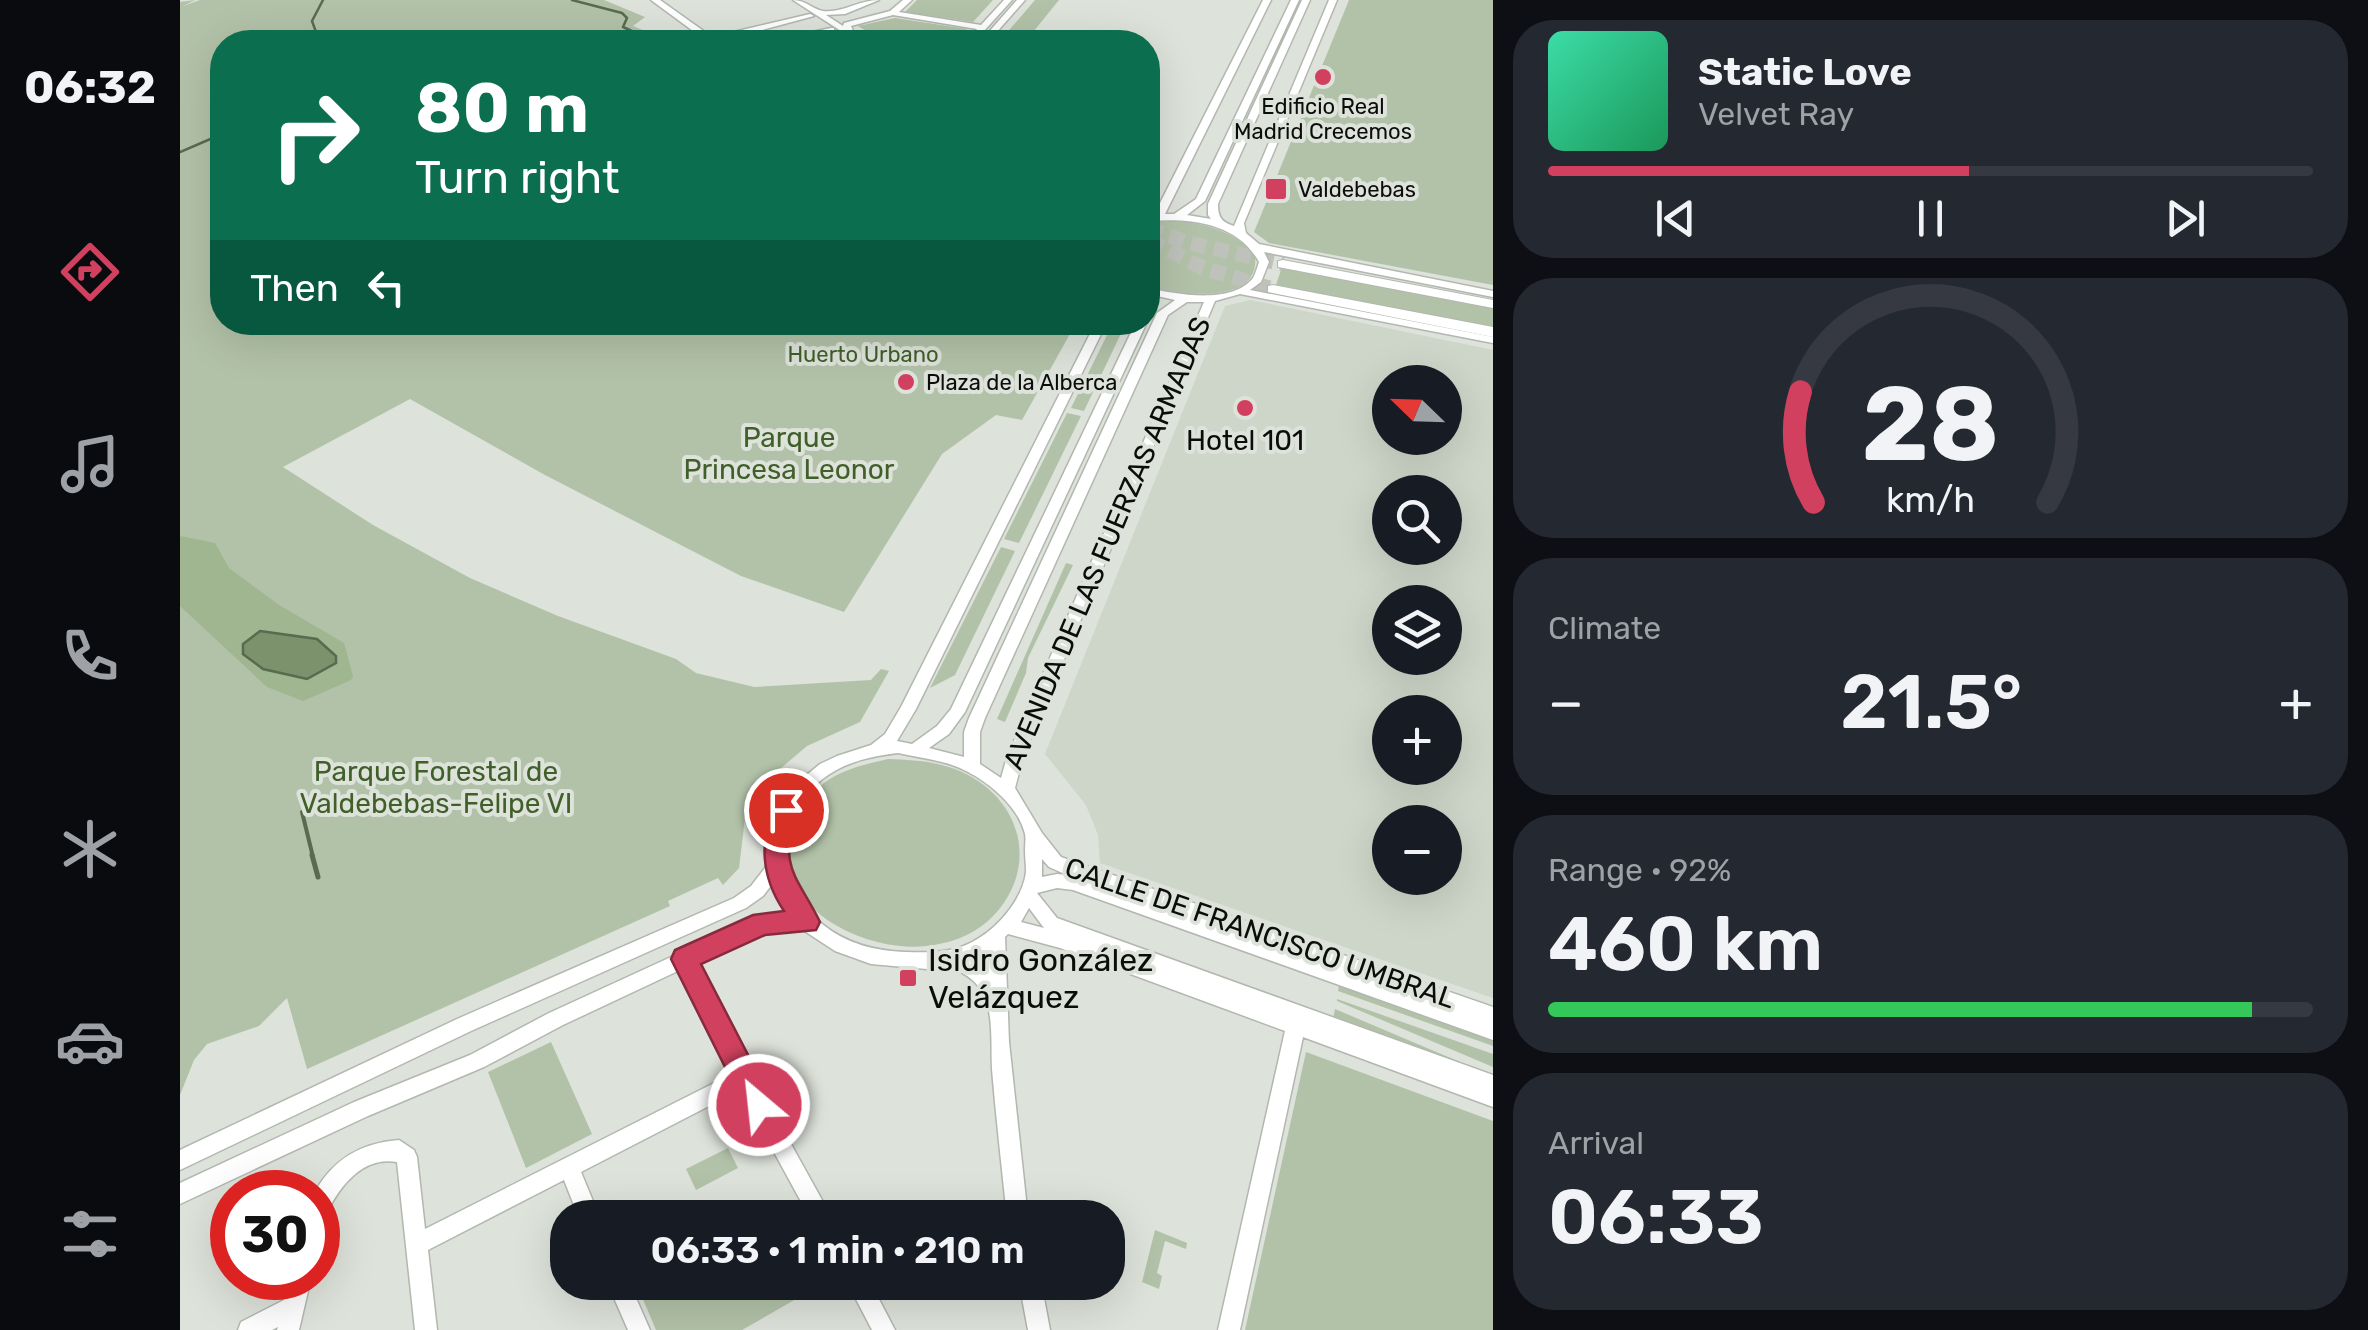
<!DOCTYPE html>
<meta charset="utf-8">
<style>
:root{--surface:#171b24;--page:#242831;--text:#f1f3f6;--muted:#9ea1a6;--line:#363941;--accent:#d1415f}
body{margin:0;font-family:Rubik,sans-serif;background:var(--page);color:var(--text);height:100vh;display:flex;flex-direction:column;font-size:38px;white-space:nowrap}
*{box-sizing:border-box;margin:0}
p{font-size:32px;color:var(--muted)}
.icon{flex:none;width:55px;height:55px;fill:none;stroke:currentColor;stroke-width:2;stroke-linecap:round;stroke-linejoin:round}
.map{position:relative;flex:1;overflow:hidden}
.panel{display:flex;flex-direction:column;gap:20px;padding:20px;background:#0d0f14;width:875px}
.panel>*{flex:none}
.top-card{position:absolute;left:30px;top:30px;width:950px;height:305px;border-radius:40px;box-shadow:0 10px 40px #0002;background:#0b6e4f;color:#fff;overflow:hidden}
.needle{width:65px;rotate:293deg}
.buttons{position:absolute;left:1192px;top:365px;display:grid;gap:20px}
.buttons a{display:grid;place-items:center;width:90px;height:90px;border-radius:50%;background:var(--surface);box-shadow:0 10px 40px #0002;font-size:50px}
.speed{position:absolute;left:30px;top:1170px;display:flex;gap:20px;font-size:50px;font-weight:700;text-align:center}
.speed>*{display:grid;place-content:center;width:130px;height:130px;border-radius:50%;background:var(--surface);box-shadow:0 10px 40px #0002;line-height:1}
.speed .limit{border:15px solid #d22;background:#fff;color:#111}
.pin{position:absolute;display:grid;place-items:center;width:85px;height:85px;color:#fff;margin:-42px;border:5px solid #fff;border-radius:50%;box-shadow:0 2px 10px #0007}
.me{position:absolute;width:110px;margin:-55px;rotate:332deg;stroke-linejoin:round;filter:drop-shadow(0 0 8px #0008)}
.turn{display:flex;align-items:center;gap:35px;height:210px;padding:0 40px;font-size:45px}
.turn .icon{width:130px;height:130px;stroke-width:2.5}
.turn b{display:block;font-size:70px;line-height:85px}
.then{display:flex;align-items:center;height:95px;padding:0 40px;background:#0003;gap:20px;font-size:38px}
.big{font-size:75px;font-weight:600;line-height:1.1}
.panel .widget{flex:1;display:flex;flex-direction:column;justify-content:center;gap:15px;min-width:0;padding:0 35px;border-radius:40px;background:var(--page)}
.panel .dial{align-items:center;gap:0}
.dial svg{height:260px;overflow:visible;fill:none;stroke:var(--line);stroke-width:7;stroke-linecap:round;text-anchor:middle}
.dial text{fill:var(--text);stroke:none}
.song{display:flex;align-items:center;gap:30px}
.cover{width:120px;height:120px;border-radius:15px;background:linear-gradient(135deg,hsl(160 70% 55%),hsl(150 70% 35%))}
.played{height:10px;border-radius:5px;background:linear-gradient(90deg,var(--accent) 55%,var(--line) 55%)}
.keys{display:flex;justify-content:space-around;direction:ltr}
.heat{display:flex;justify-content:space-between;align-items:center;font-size:55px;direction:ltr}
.charge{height:15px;border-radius:8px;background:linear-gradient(90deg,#34c759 92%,var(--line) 0)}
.trip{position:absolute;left:370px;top:1200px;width:575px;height:100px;border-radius:40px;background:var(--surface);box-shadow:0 10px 40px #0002;font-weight:600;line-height:100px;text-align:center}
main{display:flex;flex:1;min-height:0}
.dock{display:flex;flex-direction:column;width:180px;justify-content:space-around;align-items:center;background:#090b0e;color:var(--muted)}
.dock .icon{width:70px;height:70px}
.dock .active{color:var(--accent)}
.dock b{font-size:45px;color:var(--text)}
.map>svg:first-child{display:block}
.built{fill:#cdd6c8;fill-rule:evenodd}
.green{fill:#b2c2a8}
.forest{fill:#9fb690}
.water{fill:#7b926d;stroke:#596a4f;stroke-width:2.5}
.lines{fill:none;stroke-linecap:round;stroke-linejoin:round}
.stream-far2{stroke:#596a4f;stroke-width:2.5}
.stream-far1{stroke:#596a4f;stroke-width:4}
.stream{stroke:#596a4f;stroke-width:5}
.major-tunnel{stroke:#bec2bb;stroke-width:15;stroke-dasharray:15 8;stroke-linecap:butt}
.minor-casing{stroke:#b2b7af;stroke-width:3}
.major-casing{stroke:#b2b7af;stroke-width:2}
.minor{fill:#fff;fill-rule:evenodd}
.major{fill:#fff;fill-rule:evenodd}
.route{fill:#d1415f;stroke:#882a3e;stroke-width:2.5}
.poi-dot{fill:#d1415f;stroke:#dde2da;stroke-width:4}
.labels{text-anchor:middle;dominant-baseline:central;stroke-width:8;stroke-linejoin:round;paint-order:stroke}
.far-poi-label{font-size:22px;fill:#0b0d0a;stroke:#dde2da;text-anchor:start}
.far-park-label{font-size:22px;fill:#405f29;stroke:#dde2da}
.park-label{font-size:28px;fill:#405f29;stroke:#dde2da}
.poi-label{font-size:28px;fill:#0b0d0a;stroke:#dde2da}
.street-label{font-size:28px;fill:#0b0d0a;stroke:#dde2da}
.near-poi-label{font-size:32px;fill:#0b0d0a;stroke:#dde2da;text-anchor:start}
</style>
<main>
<nav class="dock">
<b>06:32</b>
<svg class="icon active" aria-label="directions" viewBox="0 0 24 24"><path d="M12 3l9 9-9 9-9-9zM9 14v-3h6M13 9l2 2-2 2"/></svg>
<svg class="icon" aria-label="music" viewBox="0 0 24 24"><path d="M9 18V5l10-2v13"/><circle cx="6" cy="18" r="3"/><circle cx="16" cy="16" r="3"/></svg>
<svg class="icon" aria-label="phone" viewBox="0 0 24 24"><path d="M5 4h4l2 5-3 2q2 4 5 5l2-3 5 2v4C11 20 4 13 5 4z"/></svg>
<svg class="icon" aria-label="climate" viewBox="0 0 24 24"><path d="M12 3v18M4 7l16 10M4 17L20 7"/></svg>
<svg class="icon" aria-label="car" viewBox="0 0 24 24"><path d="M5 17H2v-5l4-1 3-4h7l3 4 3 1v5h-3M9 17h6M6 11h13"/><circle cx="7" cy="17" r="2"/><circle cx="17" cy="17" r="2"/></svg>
<svg class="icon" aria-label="filters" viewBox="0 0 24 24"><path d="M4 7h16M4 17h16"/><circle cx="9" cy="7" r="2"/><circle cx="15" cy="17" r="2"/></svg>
</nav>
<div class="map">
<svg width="1313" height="1330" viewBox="0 0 1313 1330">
<rect width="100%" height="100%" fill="#dde2da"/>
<path class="built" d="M1070,300L1313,350V998L920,863L918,835L906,805L865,754L1045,306ZM1210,382H1265V438H1210ZM1210,492H1265V548H1210ZM1210,602H1265V658H1210ZM1210,712H1265V768H1210ZM1210,822H1265V878H1210Z"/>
<g class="green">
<polygon points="15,0 3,6 20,0 424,0 465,17 453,26 491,42 42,42 42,322 896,323 842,420 816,415 762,454 664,612 561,576 365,475 230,399 103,467 193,525 290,578 378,616 496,659 516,673 574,687 691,680 701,669 709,671 680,722 627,746 594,774 577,795 565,818 559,868 543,885 538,878 488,901 490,906 127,1069 107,998 79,1026 27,1044 14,1060 0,1095 0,2"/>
<polygon points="737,0 813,0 793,22 725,12"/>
<polygon points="855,0 879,0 845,42 819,42"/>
<polygon points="1169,0 1313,0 1313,285 1089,243 1074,232"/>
<polygon points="715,18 787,29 775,42 704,42 678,26"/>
<path d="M983,220C1017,222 1052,227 1075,256C1081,306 997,295 968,286V222Z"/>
<polygon points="1102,267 1313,307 1313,328 1096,285"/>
<polygon points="933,323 946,323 904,411 891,408"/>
<polygon points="887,413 901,416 839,543 824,539"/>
<polygon points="821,547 835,551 775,675 750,688"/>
<polygon points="886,563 893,565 848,658 846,673 825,722 817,719"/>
<path d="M708,759C732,760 753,761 775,769C844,796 862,871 808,921C791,936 768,944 746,946C683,953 583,904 614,826C621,810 630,794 644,783C663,769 686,764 708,759Z"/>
<polygon points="1159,985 1313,1039 1313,1046 1158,991"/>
<polygon points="1157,999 1313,1054 1313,1067 1157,1001"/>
<polygon points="1155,1009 1313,1076 1153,1019"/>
<polygon points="371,1042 412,1134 346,1168 308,1072"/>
<polygon points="1126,1052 1313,1121 1313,1330 1065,1330"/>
<polygon points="548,1148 558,1168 516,1190 506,1169"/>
<polygon points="975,1230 1007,1243 1006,1249 985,1241 977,1273 982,1276 979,1289 962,1282"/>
<polygon points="489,1283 489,1282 644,1283 562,1330 476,1330 462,1297"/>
</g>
<polygon class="forest" points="0,536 35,543 49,568 99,605 164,643 173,676 171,680 123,701 87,687 0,606"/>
<polygon class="water" points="80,631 137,639 156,656 156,663 127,679 83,669 63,654 63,644"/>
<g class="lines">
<g class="stream-far2">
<polyline points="392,0 442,13 447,18 443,27 476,42"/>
<polyline points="130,42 136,32 132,21 143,0"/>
<polyline points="0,152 42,134"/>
</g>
<polyline class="stream-far1" points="122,812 133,857"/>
<polyline class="stream" points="132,855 138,877"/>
<g class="major-tunnel">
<polyline points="968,228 1005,242 1103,264"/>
<polyline points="969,240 1023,268 1093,289"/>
</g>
<g class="minor-casing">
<g id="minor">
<polygon points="471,0 480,0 532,37 630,14 634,16 537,42 528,42"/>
<path d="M613,0C626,0 632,9 643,11C663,13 679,0 699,0L665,14L646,15L663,26L664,23L710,11L723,0H732L719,12L801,25L824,0H832L794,42H786L797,29L713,15L671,26L674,33L687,42H678Z"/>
<polygon points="837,0 845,0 808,42 800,42"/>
<path d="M1083,0H1091L985,214H994L1016,199L1111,0H1119L1025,201L1007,215L1031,219L1028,215V204L1122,0H1130L1038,204C1038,218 1042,222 1054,226L1149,0H1157L1064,223L1066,233L1079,244L1313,291V297L1084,252L1089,262L1081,282L1070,290L1313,337V343L1060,294L1035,301L843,757L835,788L862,833L881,857L1313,1007V1040L893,890L877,888L857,893L877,918L1313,1075V1107L1123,1037L1060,1330H1038L1105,1031L880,948L828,934L825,937L829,1042L848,1218H827C822,1168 816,1119 812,1069C811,1048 813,1019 806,1000C799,981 779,965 758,970L691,964L655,951L623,930L584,931L515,963L571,1072L652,1218H630L560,1090L401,1172L420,1218H399L384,1180L248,1250L257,1330H235L217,1162C182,1156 159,1187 145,1216L138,1219V1192H135C153,1159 181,1143 219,1140L234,1150L237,1157L245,1229L552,1074L500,970L383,1025L304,1067L188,1116L0,1204V1183L174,1102L290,1055L369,1013L576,918L610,915L593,883L583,896L566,908L291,1031L0,1170V1150L277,1019L554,898L571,886L588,864L589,838L592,825L602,802L612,787L640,764L657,756L691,745L705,734L721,707L916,322H927L736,709L717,741L732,744L757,726L771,709L956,322H967L785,712L769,734L749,748L784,757V732L789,718L977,313L995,300L968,294V288C995,294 1052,305 1073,278C1076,273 1077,267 1079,262C1057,222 1009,218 968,221V215H974ZM1007,302H1024L827,757L821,778L800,764V732L805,718L988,315ZM718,753C739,758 765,760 784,770C809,782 838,806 845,834C846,839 845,844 845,849C845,857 846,865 846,872C843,898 820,925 799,938C777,953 751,953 726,952C695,951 667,944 642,924C590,882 595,806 653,772C673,760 695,756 718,753ZM862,859L869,867L887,875L877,874L862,877ZM849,908L864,928L841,922ZM807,952V969L788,959Z"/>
<polygon points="651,28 654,28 654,32 598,42 584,42"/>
<polygon points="109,1278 131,1278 119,1330 97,1330 98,1327 92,1330 58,1330 61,1322 104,1300"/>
<polygon points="427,1282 449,1282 470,1330 448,1330"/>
<polygon points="667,1282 690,1282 715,1330 692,1330"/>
<polygon points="839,1282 861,1282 870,1330 848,1330"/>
</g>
</g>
<g class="major-casing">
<g id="major">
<polygon points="1103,260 1313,300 1313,308 1098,267 1098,261"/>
<polygon points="1093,285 1313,327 1313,337 1088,292 1088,286"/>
</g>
</g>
<use href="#minor" class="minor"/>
<use href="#major" class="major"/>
</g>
<path class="route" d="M606,800L614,803L618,810C597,868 617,875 640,922L636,930L585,935L521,964L594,1105L590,1115L579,1119L569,1115L491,959L495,950L573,915L604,911C581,877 578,839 597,803Z"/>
<g class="poi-dot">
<circle cx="1143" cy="77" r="10"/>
<rect x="1084" y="177" width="24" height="24" rx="5"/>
<circle cx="726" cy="382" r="10"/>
<circle cx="1065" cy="408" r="10"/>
<rect x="718" y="968" width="20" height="20" rx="5"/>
</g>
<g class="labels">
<g class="far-poi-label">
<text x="1143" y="106" text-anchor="middle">Edificio Real<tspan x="1143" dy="25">Madrid Crecemos</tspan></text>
<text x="1118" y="189">Valdebebas</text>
<text x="746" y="382">Plaza de la Alberca</text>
</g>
<g class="far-park-label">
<text x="683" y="354">Huerto Urbano</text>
</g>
<g class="park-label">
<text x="609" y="437">Parque<tspan x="609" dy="32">Princesa Leonor</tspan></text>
<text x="256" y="771">Parque Forestal de<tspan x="256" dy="32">Valdebebas-Felipe VI</tspan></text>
</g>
<g class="poi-label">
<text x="1065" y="440">Hotel 101</text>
</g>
<g class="street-label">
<text transform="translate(927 543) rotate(-67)">AVENIDA DE LAS FUERZAS ARMADAS</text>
<text transform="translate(1080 933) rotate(19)">CALLE DE FRANCISCO UMBRAL</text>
</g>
<g class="near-poi-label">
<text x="748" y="960">Isidro González<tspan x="748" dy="37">Velázquez</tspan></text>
</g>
</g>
</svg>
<div class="buttons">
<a><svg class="needle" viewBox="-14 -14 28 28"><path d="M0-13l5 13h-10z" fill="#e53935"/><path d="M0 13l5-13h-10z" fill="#9ea1a6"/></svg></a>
<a><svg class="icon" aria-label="search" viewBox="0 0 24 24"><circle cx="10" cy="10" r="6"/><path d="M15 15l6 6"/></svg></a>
<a><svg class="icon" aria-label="layers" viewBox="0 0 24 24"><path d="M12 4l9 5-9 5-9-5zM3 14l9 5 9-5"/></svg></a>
<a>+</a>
<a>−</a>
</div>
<div class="speed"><div class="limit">30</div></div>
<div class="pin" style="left:606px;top:810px;background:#d93025"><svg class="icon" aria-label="arrive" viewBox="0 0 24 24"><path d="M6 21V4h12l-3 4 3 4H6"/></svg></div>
<svg class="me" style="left:579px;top:1105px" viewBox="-20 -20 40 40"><circle r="17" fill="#d1415f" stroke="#fff" stroke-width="3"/><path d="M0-11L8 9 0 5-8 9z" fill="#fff"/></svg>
<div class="trip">06:33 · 1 min · 210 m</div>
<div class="top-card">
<div class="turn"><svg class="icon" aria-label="right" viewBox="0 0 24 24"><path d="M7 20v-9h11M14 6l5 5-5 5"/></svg><div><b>80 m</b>Turn right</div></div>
<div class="then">Then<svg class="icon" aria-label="left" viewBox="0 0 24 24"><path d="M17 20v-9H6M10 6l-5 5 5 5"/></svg></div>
</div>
</div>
<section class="panel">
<div class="widget">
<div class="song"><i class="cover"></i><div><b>Static Love</b><p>Velvet Ray</p></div></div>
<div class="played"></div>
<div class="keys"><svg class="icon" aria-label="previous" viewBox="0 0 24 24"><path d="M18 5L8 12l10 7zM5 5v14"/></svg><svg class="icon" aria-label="pause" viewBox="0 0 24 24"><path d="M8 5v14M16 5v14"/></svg><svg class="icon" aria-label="next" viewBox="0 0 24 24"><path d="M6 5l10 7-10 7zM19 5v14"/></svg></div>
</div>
<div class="widget dial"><svg viewBox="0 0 100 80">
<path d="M14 69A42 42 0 1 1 86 69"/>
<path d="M14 69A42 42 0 0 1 10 35" stroke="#d1415f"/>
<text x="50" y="56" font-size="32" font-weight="700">28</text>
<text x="50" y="72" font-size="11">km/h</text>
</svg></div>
<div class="widget"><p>Climate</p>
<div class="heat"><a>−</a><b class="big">21.5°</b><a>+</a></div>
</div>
<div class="widget"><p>Range · 92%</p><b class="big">460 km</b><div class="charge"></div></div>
<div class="widget"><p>Arrival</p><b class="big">06:33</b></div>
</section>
</main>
